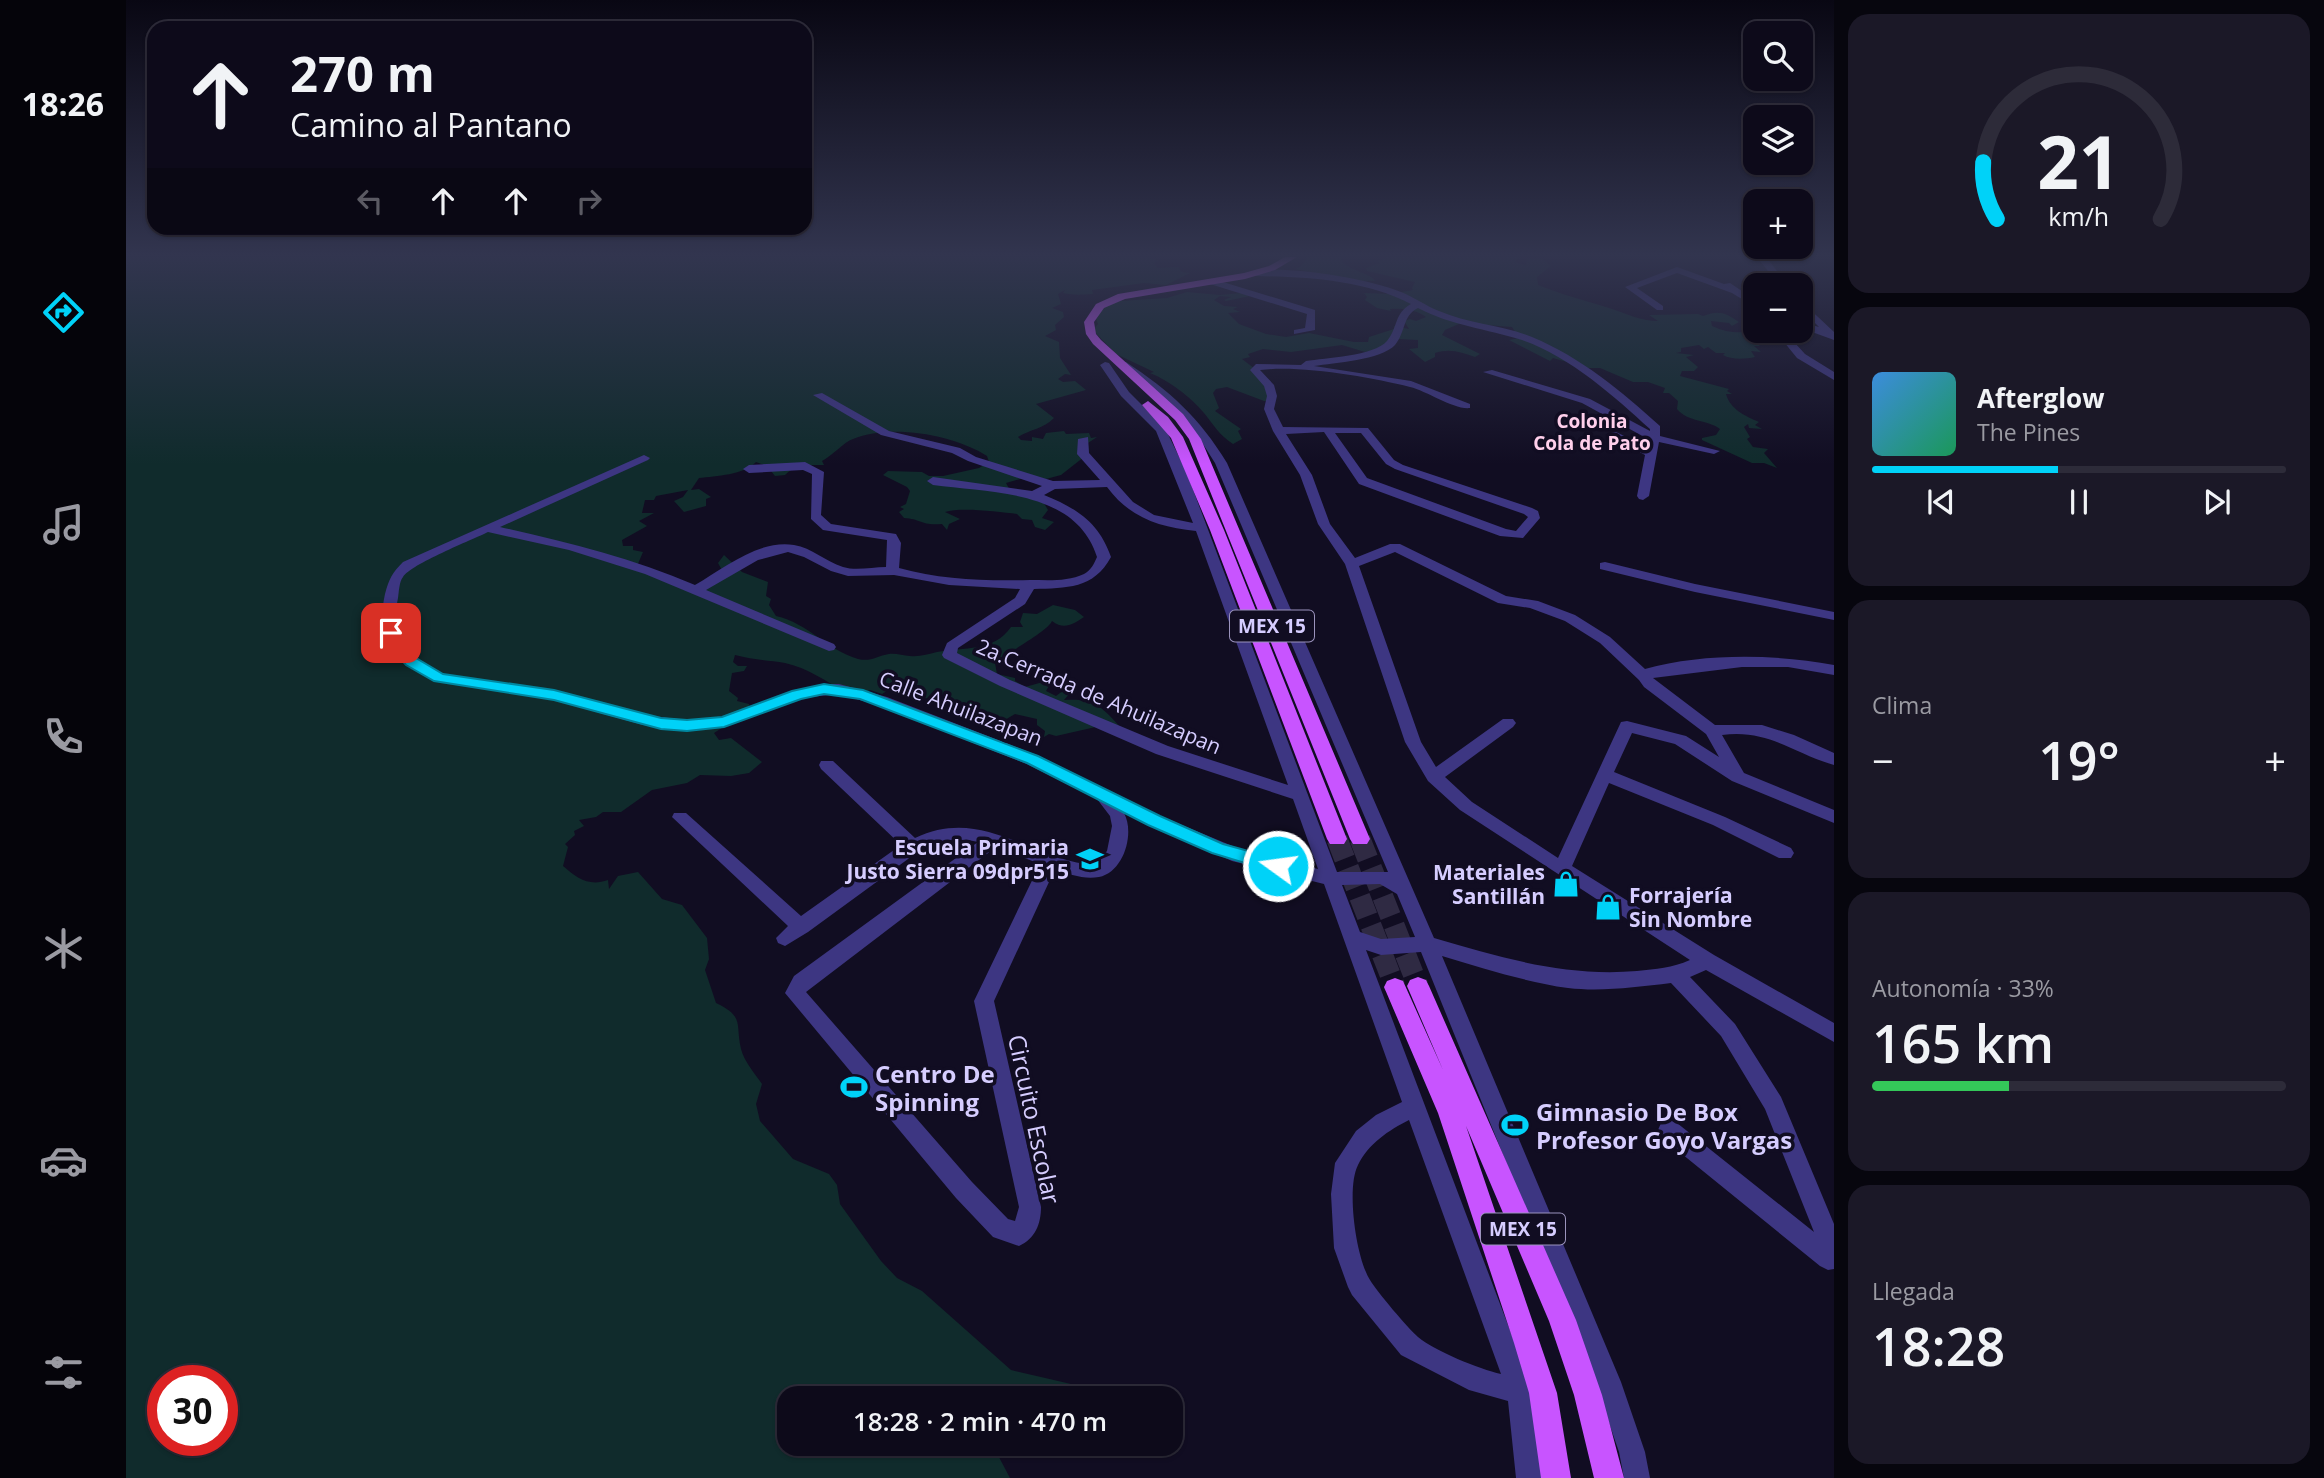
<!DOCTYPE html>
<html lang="es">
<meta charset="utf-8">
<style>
:root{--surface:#0d0a1a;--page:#1b1827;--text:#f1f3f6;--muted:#9a9aa2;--line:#2d2b39;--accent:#00d2f8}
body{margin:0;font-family:"Open Sans",sans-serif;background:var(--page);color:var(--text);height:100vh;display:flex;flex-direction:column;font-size:26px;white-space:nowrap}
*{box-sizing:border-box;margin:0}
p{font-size:23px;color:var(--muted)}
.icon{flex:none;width:38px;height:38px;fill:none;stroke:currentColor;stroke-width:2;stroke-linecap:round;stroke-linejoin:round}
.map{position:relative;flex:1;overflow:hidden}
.panel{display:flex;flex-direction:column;gap:14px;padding:14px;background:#07060e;width:490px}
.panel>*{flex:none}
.hud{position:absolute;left:21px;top:21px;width:665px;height:214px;border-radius:21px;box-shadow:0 2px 5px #0004,0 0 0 2px var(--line);background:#0d0a1a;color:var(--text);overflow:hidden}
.controls{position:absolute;left:1617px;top:21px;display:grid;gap:14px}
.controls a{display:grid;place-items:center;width:70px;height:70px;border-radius:14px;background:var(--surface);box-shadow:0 2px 5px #0004,0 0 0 2px var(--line);font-size:35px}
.speed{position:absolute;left:21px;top:1365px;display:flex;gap:14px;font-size:35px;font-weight:700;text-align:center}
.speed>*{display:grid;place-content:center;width:91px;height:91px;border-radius:50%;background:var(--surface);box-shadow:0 2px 5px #0004,0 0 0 2px var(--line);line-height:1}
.speed .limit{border:10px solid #d22;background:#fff;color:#111}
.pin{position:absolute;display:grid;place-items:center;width:60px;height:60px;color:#fff;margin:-30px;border-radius:14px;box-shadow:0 4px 10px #0006}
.me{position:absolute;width:77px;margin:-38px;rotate:284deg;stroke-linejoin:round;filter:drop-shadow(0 0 5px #0008)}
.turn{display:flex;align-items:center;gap:24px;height:147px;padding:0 28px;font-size:32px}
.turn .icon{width:91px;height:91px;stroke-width:2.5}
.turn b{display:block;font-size:49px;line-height:60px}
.lanes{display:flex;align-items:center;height:66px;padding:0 28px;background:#0003;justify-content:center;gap:35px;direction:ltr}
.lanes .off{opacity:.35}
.big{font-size:52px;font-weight:600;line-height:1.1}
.panel .card{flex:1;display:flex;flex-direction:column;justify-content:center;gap:10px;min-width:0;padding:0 24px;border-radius:21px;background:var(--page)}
.panel .dial{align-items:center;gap:0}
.dial svg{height:182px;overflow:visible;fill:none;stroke:var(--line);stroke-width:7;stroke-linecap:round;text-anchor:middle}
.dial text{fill:var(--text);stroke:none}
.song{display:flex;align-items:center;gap:21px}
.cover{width:84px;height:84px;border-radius:10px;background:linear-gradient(135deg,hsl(210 70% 55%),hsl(150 70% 35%))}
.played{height:7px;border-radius:4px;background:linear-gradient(90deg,var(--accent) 45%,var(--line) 45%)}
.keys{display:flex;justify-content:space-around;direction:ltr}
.heat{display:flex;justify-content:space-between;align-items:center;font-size:38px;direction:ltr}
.charge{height:10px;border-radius:5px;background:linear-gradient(90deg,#34c759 33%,var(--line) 0)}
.trip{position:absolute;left:651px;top:1386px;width:406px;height:70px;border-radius:21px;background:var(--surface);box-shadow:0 2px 5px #0004,0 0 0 2px var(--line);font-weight:600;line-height:70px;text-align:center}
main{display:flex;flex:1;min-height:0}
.tabs{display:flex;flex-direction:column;width:126px;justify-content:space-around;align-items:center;background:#05040a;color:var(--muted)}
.tabs .icon{width:49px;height:49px}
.tabs .on{color:var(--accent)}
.tabs b{font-size:32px;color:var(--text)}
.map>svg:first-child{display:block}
.green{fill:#102b2c;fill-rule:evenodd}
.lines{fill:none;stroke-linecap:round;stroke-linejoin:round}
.major-tunnel{stroke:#2f2a43;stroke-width:21;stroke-dasharray:21 10;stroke-linecap:butt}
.minor{fill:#3d3682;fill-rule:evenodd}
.major{fill:#c854ff;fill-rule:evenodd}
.route{fill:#00d2f8;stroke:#0088a1;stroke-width:2}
.labels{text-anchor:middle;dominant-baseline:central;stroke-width:7;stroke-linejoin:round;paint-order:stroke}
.far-neighbourhood-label{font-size:19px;font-weight:bold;fill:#ffcfeb;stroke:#110d22}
.shield{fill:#110d22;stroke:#9b93bd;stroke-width:2}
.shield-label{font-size:19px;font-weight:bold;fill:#d6cdff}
.street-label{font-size:21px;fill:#d6cdff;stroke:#110d22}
.poi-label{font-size:21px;font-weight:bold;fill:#d6cdff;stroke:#110d22;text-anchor:end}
.near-poi-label{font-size:24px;font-weight:bold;fill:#d6cdff;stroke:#110d22;text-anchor:start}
.near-street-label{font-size:24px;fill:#d6cdff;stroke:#110d22}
</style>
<main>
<nav class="tabs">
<b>18:26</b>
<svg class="icon on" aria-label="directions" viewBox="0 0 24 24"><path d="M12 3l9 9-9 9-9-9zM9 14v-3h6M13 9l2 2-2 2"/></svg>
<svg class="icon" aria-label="music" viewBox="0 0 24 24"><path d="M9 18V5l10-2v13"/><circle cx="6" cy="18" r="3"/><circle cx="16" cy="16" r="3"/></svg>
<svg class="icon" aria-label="phone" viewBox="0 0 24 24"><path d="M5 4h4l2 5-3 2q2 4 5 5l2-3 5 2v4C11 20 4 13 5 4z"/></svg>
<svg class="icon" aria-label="climate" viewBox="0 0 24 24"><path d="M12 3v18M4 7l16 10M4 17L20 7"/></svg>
<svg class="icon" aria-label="car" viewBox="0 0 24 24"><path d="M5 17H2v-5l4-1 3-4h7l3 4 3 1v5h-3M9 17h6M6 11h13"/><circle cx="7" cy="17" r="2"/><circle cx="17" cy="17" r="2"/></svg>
<svg class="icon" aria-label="filters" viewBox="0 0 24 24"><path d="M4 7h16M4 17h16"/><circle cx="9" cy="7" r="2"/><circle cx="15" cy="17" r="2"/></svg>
</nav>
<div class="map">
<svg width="1708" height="1478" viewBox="0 0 1708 1478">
<rect width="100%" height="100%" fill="#110d22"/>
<g class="green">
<path d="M0,257H1020L1032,260L1028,263L1032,268L1052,267L1056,272L1064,273L1040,285L1018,283L966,290L967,294C952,295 947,295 937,293L939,290L932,294L935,304L926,308L937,312L938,317L929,325L930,330L919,336L933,342L934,358L945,375L939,374L932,379L937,382L949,381L960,390L910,404L928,418C917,429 905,429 892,437L895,440L906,441V437L917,439L920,433L938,431L940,434L963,433L965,438L971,437L962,443L963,453L935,475L920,479L901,477L880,483L885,492L916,500L922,510L916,518L928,522L919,530L909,527L906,520L896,519L891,514C873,512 835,507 819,512L834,519L823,524L821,530L816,524C795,526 796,519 778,518L773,512L778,509L774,507L780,504L784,491L781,487L757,475L762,471L796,472L803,476H817L853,468L863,462L861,456C826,434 764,424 727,439C718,442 707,455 696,461L698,465C684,465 669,464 659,475L649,476L641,466L630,462C618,475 590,476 573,478L565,490L573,489L585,497L580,499V506L558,512L548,501L557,497L562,490L530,496L528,500H519L516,513H528L513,521L521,526L496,540L497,546H507V550L517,552L511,566L558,590L597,572L592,563L598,555L616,572L642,582L640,596L645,599L643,605L650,616C682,623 701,650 732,659C745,662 751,656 763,654C770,653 777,656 784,656C794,657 802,654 811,652C838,647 868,652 885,627H897L894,622L897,613L911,614L927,605L949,610L958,617C946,625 938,630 926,621C922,631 881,653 869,663L871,674L889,678V681L899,687L917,682L924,684L920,691L930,696L938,690L945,692L938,700C969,698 976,707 995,728L974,726L930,736L923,734L918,737L919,731L911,725V719L889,714L877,721L858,714H850L825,700L796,698L764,689L756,694L744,690L728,699L718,697L719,693C701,681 681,668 659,663C642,660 627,660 609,655L607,662L612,666H621L618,671L606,673L603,691L612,698L611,701L623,704L625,717L602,724L588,733L593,740L605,738L636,762L623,773L605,776L574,775L561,783L526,790L495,812H477L470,817L453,820L458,826L448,831L449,835L439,844L442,847L437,866C451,878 463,887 482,880L483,889L492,876L512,872L536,899L556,905L581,938L583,959L579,970L590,1003C619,1017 609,1023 615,1049C618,1061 629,1074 636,1084L630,1104L634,1121L667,1159L703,1174L711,1185L714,1204L755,1261L771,1278L796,1291L885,1370L945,1384L949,1398H663V1444H866L884,1478H0ZM37,1381H96V1440H37Z"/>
<path d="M1182,257H1217L1215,260C1223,271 1245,273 1249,281H1231L1169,269L1174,267Z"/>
<path d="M1258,257H1395L1388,262L1400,265L1401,259H1416L1425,266L1411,277L1412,285C1437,295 1461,301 1486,309C1502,314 1514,321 1532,321L1523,315L1572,314L1577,316C1592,310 1599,312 1613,322L1606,326L1603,323L1585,321L1586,326C1599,332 1608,333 1623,332L1624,337L1634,346H1628L1635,352L1625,351L1629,357C1620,359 1605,360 1597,355L1599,353H1590L1582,347L1578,349L1573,345L1555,348V352L1550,353L1568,355L1560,357L1572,367L1568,371H1556L1554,376L1603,389L1601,391L1606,394H1600C1604,409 1619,416 1633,422L1629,425L1636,429L1623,428L1622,424L1618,427L1624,437L1621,439L1627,447L1642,449L1638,453L1651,468L1638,463H1626L1576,440V438L1590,435L1594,429C1581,419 1563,423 1551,409L1552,401L1543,393H1537L1539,388L1522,382H1507L1474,368H1462L1427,358L1424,361L1383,340L1393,338L1386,327L1335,323L1319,330L1316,335L1354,354L1349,357C1336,352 1323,348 1309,353V357L1299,362L1283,349L1292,348V340L1273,339L1257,345L1250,350L1239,352L1216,345L1165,352L1137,349L1122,354L1124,357L1116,359L1137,375L1144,401H1138L1101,387L1090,389L1087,393L1093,408L1089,411L1115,429L1112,431L1116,439L1107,444C1093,435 1088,425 1078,413C1065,397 1042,380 1024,373L1028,372L990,354L967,330L972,324L969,316L981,305L994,301L1041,298L1061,292L1094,295L1115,293L1124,296L1100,301L1098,300L1105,297L1094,296L1088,300L1098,306L1112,307L1107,309L1114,312L1102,313L1113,324L1140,334L1160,337L1183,333L1228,342H1242L1243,337L1268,329V326L1283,329L1278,321L1284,319L1290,321L1300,317C1291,310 1277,308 1264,309L1265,311L1251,308L1239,300L1241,297L1238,293L1264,294L1287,290L1286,288L1289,282L1241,271L1240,268L1254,263L1251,261L1260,258Z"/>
</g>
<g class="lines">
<g class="major-tunnel">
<polyline points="1211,839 1269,987"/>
<polyline points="1234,839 1292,986"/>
</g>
<g class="minor">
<polygon points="1631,257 1640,257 1662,285 1653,285"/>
<polygon points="1551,267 1598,284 1604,283 1629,300 1629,307 1606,293 1551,273 1511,288 1537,306 1537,310 1531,310 1499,287"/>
<path d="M1127,271C1166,266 1239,278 1275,292C1288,297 1300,306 1313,311C1343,324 1377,325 1406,337C1456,358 1495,391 1534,426V436L1594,451L1588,454L1533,442L1523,496L1517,500L1513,499L1511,496L1519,455L1480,434L1490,432L1521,447L1522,439L1456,403L1357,372L1366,370L1464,399L1524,431V429C1488,396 1443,356 1396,340C1361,329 1324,325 1292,308C1276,316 1280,332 1269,345C1255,360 1208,363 1188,366L1285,381L1344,404V408C1328,410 1301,391 1284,387C1244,377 1175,365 1134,370L1148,385L1151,396L1148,409L1157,427L1242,428L1268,460L1277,465L1406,508L1412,511L1414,518L1397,538L1374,536L1233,484L1198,432L1160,434L1186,475L1204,524L1229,558L1264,544H1274L1380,596L1412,601L1449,615L1484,637L1519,669C1577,653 1649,654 1708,665V675L1662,667H1616L1527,678L1589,725H1636L1668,735L1708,753V765C1666,753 1643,729 1596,735L1618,773L1708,810V823L1606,781L1549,744L1506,733L1488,772L1599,817L1665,848L1668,853L1665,858H1653L1587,825L1483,783L1446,866L1588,955L1708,1023V1042L1580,970L1564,977L1609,1024L1655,1097L1708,1224V1269L1702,1270L1694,1266L1535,1137L1532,1130L1535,1123L1543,1120L1551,1123L1688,1232L1639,1109L1595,1036L1545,983C1511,987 1475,992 1442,988C1399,982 1357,968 1316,956L1495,1382L1519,1452L1524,1478H1498L1493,1452L1469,1382L1295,952L1255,955L1240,950L1407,1391L1416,1478H1390L1382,1401L1343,1390L1275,1355L1226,1295L1222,1287L1208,1248L1205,1194L1209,1163L1230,1131L1250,1115L1276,1102L1198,884L1106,861L998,813C1009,833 998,872 973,877C958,880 943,874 929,869L868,1001L915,1207C915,1224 909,1239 893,1246L867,1237L830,1198L659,993L668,976L852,842C830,837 813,841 793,851L682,932L659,946L652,943L650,938L662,926L546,817L548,813H560L675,916L775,845L695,769L693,765L695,761H707L789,838C854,807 899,855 960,864H969L981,851L986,826L984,816L971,799L901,764L751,705L713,694L674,698L598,727L561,730L517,725L428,700L308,681C270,663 249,638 259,594C263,579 266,573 277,562L518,455L524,458L522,460L374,527C440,542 506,558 569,585C597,569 633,539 668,545C686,548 699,561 717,567C730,571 746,567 760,567L761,540L697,530L685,519L686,474L677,470L623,473L617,469L623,465L679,462L698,472L695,515L705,524L770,534L775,543L773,568C815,580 861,581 904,580C921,580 941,582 958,574C965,570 968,564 971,557C950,490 866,493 807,485L801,481L807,477L906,491L916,486L842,461L826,453L755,435L687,395L696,393L763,431L834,448L850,457L927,481L974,480L951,454L952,439L962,437L963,453L1007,502L1028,515L1067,523L1030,431L995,396L974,365L979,362L983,363L1003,392L1039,428L1060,471L1211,872H1262L1089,463L1070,433L1049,408L991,364L1000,362C1044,391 1073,417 1101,463L1308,938C1376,958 1439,977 1511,971C1530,969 1546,968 1564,960L1334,810L1302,781L1279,742L1219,564L1192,524L1174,475L1147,431L1138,409L1141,396L1138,386L1124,370L1130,364L1175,365L1180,361C1199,358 1248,356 1261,341C1272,328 1268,313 1285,304C1238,280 1182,277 1130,276L1127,275ZM1209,433H1235L1260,464L1269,469L1398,514L1402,517L1390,531L1380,529L1241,478ZM981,487C1004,518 1033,527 1070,531L1162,785L1042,746L884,680L831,653L832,648L899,604L908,589C940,588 968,589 985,557C973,522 950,508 918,495L929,489ZM362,532L443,550L519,574L703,651L708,650L710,647L708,644L580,590L632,560L662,552L678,557L705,571L722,576L768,575L823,585L894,589L889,598L821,643L816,655L818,658L874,686L1030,754L1167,799L1192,869L1116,850L1034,816L913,756L761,697L713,684H698L666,691L596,717L561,720L517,715L428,690L316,674C285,658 264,635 272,598C273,592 273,582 277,577C285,564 346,540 362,532ZM1269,552L1372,603L1404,608L1439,621L1474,643L1513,680L1518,687L1580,734L1593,757L1560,736L1501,721L1495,722L1432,858L1346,802L1319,777L1387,727L1390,723L1387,719H1377L1310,767L1295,742L1233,566ZM870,847L914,864L848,1001L893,1207L889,1221L882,1219L846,1182L680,992ZM1254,884L1271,894L1289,937L1255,939L1234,932L1216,885ZM1283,1120L1375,1374C1353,1369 1309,1351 1292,1337C1281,1327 1252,1293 1244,1280C1230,1258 1220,1188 1232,1165C1242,1144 1263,1130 1283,1120Z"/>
<polygon points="1087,279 1189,310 1189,330 1168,334 1168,330 1179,328 1181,314 1084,284 1083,282"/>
<polygon points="1675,301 1708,332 1708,340 1675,328 1675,322 1693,327 1675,309"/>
<polygon points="1660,331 1670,331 1668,342 1679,354 1708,372 1708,380 1671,358 1658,342"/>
<polygon points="1479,562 1569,584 1708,612 1708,620 1569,592 1474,569 1474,563"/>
</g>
<g class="major">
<polygon points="1159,257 1171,257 1149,270 1119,279 999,299 978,308 968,322 970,334 975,340 1057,414 1075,439 1244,839 1241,844 1227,844 1224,839 1063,439 1049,420 967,344 960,334 958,322 970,304 992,294 1118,273 1143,266"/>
<polygon points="1022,401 1042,417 1057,437 1098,530 1221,839 1218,844 1204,844 1201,839 1084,530 1045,438 1016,405"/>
<polygon points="1292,977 1300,980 1303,986 1450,1320 1476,1395 1498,1478 1468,1478 1448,1395 1423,1321 1340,1126 1431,1393 1445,1478 1415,1478 1403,1393 1388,1343 1312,1113 1258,987 1261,981 1269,978 1277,981 1317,1070 1281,986 1284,980"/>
</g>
</g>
<linearGradient id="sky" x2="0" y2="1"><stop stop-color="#090713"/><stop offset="0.55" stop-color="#32354f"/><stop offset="1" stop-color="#32354f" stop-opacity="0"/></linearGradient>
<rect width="1708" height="464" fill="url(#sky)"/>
<polygon class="route" points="265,628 270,630 277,644 290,658 317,674 428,690 535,718 561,720 596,717 666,691 698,684 737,690 912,756 1034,816 1097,844 1159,861 1161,866 1159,871 1152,873 1086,853 1022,825 901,763 734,699 698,694 675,699 598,727 561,731 535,729 428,700 308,681 280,665 265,648 258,633"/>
<defs>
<g id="school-bare" transform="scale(2.1)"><path d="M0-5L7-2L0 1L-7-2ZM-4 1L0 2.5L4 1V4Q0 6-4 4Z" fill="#00d2f8" stroke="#110d22" stroke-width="2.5" paint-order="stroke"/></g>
<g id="shop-bare" transform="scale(2.1)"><path d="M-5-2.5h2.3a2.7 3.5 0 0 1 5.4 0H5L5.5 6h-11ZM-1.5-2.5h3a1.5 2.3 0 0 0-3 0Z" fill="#00d2f8" stroke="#110d22" stroke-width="2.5" paint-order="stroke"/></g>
<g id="stadium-bare" transform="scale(2.1)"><path d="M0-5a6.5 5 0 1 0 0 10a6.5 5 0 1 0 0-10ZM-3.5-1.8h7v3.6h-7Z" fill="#00d2f8" stroke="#110d22" stroke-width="2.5" paint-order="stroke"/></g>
</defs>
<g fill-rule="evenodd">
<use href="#school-bare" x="964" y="859"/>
<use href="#shop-bare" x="1440" y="884"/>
<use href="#shop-bare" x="1482" y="907"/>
<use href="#stadium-bare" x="728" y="1087"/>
<use href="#stadium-bare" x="1389" y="1125"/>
</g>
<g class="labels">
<g class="far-neighbourhood-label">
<text x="1466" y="421">Colonia<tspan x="1466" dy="22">Cola de Pato</tspan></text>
</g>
<g class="shield">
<rect x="1104" y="610.5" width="84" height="31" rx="5"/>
<rect x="1355" y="1213.5" width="84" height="31" rx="5"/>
</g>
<g class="shield-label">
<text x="1146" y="626">MEX 15</text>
<text x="1397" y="1229">MEX 15</text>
</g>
<g class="street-label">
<text transform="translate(973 696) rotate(23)">2a.Cerrada de Ahuilazapan</text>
<text transform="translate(835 708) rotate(21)">Calle Ahuilazapan</text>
</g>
<g class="poi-label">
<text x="943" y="847">Escuela Primaria<tspan x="943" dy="24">Justo Sierra 09dpr515</tspan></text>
<text x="1419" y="872">Materiales<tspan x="1419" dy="24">Santillán</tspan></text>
<text x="1503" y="895" text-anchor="start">Forrajería<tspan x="1503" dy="24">Sin Nombre</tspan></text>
</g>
<g class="near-poi-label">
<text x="749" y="1073">Centro De<tspan x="749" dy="28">Spinning</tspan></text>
<text x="1410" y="1111">Gimnasio De Box<tspan x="1410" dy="28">Profesor Goyo Vargas</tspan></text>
</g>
<g class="near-street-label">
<text transform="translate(909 1119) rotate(78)">Circuito Escolar</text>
</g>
</g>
</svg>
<div class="controls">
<a><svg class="icon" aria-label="search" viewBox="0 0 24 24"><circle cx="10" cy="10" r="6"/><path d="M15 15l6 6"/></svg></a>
<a><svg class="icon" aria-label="layers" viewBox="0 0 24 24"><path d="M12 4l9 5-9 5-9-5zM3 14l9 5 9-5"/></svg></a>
<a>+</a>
<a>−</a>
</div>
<div class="speed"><div class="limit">30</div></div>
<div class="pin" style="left:265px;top:633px;background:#d93025"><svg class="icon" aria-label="arrive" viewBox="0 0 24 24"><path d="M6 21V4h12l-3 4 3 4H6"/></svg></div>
<svg class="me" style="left:1152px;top:866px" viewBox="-20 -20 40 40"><circle r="17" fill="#00d2f8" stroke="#fff" stroke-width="3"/><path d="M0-11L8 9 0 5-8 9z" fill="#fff"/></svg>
<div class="trip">18:28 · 2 min · 470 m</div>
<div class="hud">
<div class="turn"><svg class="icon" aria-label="ahead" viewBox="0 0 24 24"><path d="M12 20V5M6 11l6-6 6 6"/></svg><div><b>270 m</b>Camino al Pantano</div></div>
<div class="lanes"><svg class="icon off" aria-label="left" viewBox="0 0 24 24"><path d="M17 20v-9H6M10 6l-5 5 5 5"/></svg><svg class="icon" aria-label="ahead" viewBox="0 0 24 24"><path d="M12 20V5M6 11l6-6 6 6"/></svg><svg class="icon" aria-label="ahead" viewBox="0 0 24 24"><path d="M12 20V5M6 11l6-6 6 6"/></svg><svg class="icon off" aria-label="right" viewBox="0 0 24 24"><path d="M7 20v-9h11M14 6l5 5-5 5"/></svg></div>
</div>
</div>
<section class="panel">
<div class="card dial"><svg viewBox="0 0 100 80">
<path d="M14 69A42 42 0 1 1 86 69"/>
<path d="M14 69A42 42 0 0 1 8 44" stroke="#00d2f8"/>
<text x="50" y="56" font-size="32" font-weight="700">21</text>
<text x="50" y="72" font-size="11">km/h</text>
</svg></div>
<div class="card">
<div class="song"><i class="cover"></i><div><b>Afterglow</b><p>The Pines</p></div></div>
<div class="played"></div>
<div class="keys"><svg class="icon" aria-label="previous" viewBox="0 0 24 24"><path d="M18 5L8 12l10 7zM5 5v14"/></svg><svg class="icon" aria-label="pause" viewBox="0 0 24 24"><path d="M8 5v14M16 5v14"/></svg><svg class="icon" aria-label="next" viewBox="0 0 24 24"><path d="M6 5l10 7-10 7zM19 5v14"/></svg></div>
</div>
<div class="card"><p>Clima</p>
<div class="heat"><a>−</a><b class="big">19°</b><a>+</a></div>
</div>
<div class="card"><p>Autonomía · 33%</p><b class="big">165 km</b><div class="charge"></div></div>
<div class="card"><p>Llegada</p><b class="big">18:28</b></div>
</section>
</main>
